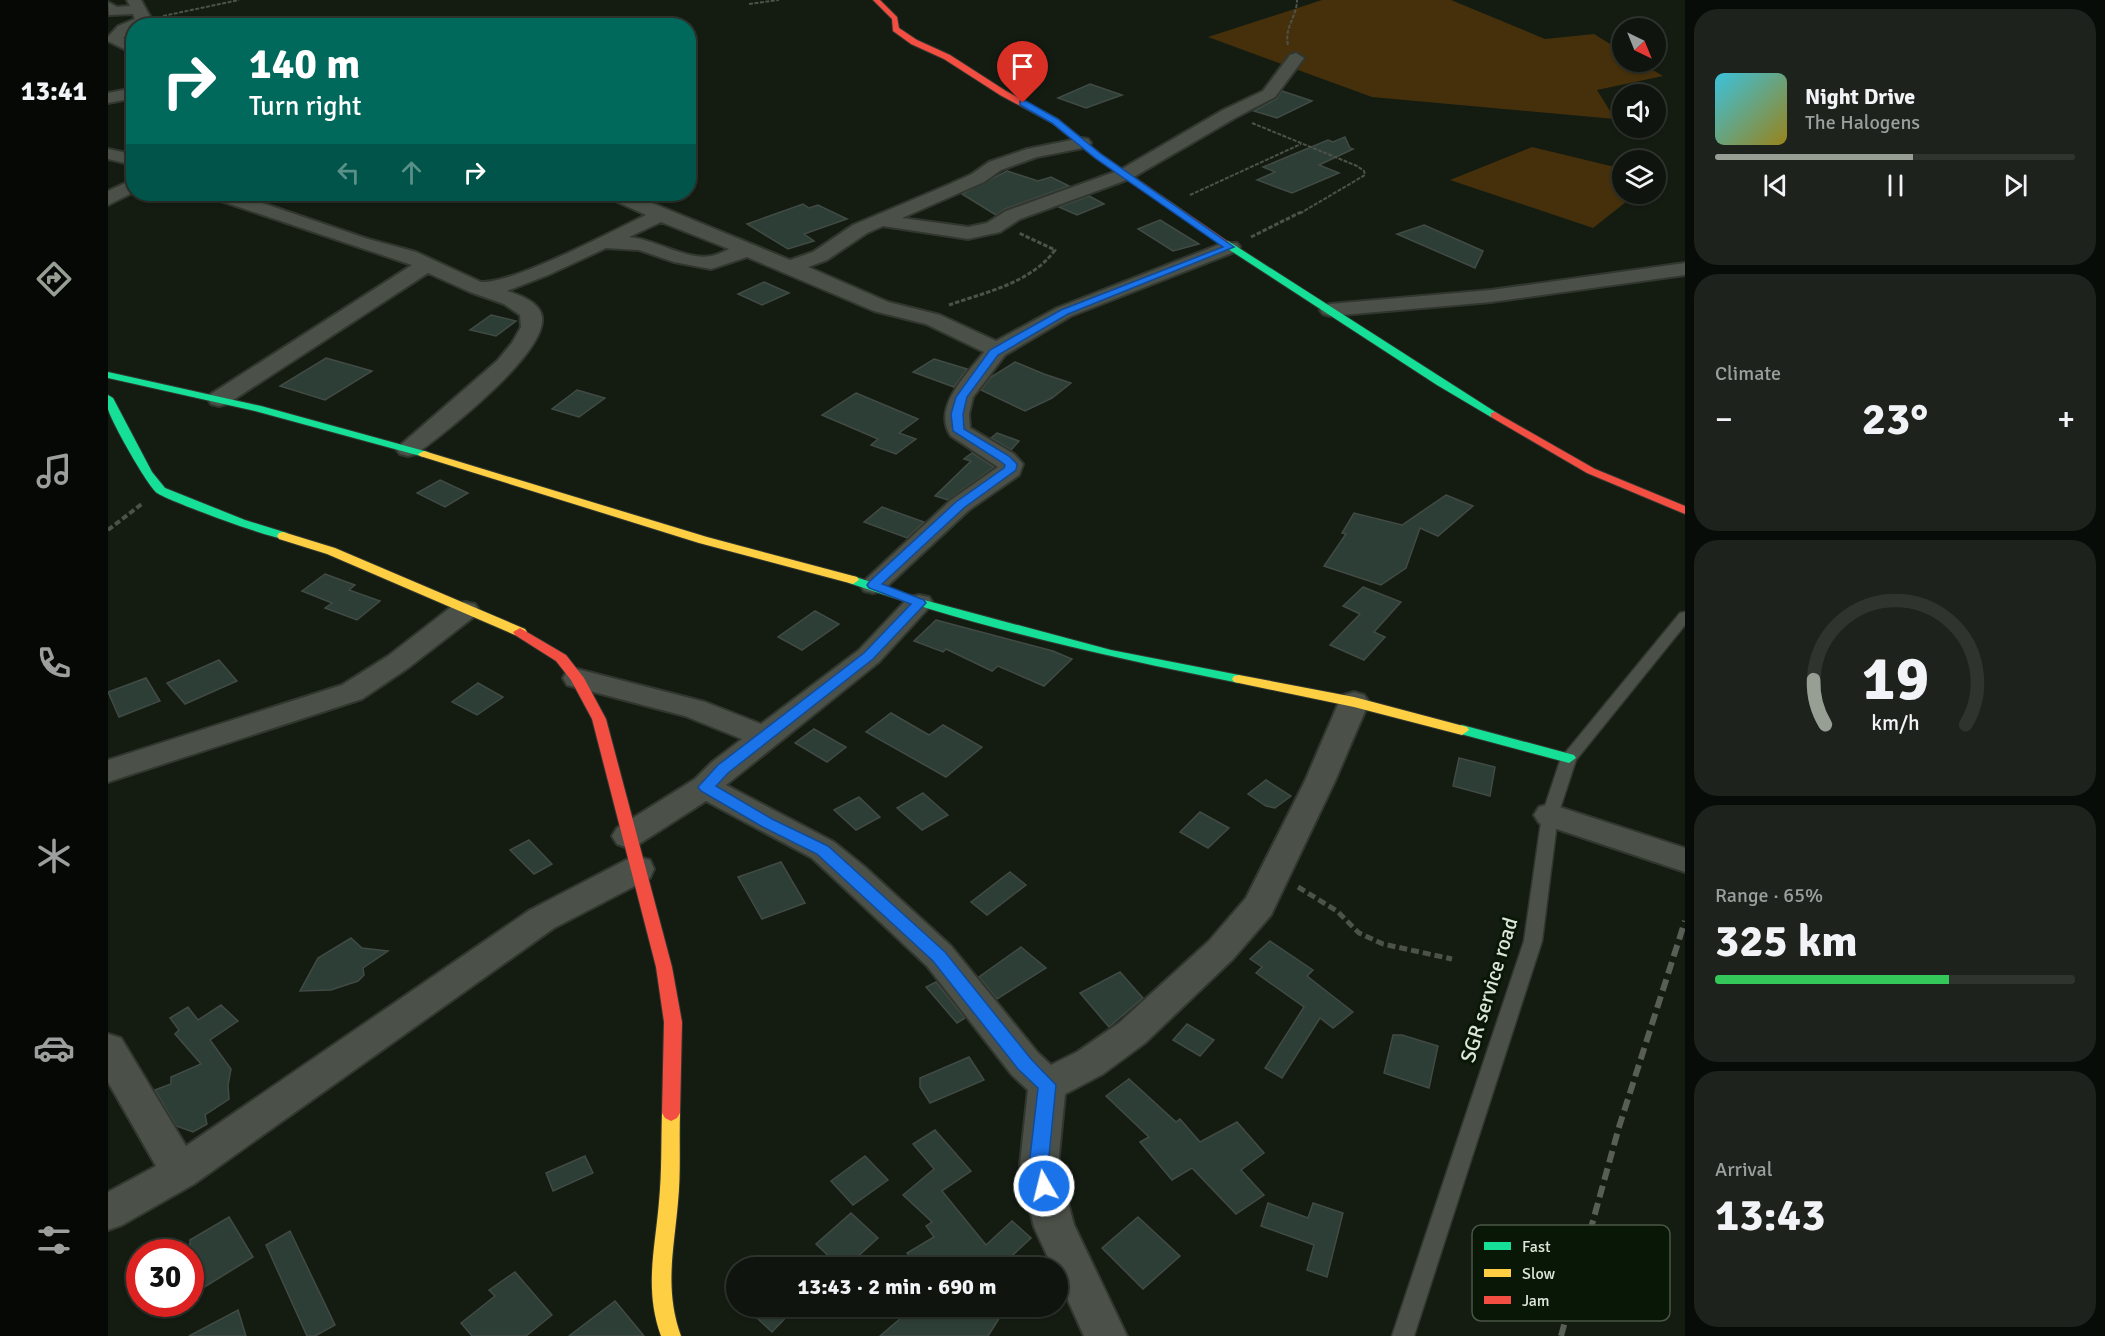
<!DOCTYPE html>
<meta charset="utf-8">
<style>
:root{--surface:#0f150e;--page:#1d221c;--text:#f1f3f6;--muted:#9b9f9e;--line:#2f342e;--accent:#979f94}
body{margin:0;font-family:Signika,sans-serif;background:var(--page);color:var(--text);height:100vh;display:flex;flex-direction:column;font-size:22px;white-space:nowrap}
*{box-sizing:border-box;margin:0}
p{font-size:20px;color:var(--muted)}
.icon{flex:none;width:33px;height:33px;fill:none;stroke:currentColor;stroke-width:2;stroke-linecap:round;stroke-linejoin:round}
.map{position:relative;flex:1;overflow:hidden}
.sheet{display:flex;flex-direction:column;gap:9px;padding:9px;background:#080c08;width:420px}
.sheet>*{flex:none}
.top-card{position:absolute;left:18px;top:18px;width:570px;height:183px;border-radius:24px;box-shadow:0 2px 4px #0004,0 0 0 2px var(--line);background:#00695c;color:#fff;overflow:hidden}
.needle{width:39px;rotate:137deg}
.fabs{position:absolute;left:1504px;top:18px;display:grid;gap:12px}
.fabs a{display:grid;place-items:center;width:54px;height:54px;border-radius:50%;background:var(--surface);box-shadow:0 2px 4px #0004,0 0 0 2px var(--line);font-size:30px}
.speed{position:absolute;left:18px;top:1239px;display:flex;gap:12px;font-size:30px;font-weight:700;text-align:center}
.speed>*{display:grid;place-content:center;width:78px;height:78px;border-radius:50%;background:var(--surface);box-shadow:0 2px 4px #0004,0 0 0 2px var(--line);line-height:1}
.speed .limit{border:9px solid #d22;background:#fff;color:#111}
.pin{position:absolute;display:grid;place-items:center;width:51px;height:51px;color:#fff;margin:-62px -26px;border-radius:50% 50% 50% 0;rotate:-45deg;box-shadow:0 0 6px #0007}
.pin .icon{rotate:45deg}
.me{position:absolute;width:66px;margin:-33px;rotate:352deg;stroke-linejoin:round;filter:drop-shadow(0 0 4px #0008)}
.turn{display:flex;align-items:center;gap:21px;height:126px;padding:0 24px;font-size:27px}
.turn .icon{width:78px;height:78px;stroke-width:2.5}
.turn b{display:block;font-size:42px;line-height:51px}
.lanes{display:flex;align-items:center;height:57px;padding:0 24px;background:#0003;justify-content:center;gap:30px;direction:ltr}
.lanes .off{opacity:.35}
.big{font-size:45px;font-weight:800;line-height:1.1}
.sheet .card{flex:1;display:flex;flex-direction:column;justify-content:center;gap:9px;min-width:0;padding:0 21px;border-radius:24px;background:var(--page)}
.sheet .dial{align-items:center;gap:0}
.dial svg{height:156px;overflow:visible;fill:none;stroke:var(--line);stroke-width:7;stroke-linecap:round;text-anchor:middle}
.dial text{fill:var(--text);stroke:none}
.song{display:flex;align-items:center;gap:18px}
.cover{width:72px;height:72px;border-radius:9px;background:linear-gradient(135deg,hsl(190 70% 55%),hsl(50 70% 35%))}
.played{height:6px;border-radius:3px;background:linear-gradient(90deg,var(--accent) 55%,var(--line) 55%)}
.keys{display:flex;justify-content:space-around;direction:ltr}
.heat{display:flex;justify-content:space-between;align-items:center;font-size:33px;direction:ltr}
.charge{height:9px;border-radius:4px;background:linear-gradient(90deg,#34c759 65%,var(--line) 0)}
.trip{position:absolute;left:618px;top:1257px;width:342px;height:60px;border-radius:30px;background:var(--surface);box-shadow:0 2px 4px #0004,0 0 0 2px var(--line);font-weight:800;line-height:60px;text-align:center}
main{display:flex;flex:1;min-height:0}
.tab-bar{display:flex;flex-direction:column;width:108px;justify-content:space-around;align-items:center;background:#060806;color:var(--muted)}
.tab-bar .icon{width:42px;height:42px}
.tab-bar .selected{color:var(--accent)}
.tab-bar b{font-size:27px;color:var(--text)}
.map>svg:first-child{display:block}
.green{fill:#45300b}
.building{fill:#2d3e36;stroke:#414a44;stroke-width:1.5}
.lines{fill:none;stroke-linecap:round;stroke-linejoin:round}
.lane-casing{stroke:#31372f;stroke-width:3}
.street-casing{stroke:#31372f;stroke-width:4}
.fast-casing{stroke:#31372f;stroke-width:2}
.slow-casing{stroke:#31372f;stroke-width:2}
.jam-casing{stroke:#31372f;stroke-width:2}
.path-far3{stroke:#4c524a;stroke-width:2;stroke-dasharray:4 1.5;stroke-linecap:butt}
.path-far2{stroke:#4c524a;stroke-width:3;stroke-dasharray:4.5 2;stroke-linecap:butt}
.path-far1{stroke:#4c524a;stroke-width:4;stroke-dasharray:6 3;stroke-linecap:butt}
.path{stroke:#4c524a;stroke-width:5;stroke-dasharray:8 4;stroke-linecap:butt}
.lane{fill:#4b5149;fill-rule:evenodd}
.street{fill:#4b5149;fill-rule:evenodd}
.fast{fill:#16e098;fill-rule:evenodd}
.slow{fill:#ffcf43;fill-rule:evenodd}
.jam{fill:#f24e42;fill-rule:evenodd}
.rail{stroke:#585d56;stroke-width:6;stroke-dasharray:12 6;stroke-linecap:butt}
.route{fill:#1a73e8;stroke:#114b97;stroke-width:1.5}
.labels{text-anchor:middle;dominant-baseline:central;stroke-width:6;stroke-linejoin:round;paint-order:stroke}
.near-street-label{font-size:21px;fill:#dde6da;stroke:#091706}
.key{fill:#091706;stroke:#495546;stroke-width:1.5}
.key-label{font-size:16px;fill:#dde6da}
</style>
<main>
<nav class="tab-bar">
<b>13:41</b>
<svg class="icon selected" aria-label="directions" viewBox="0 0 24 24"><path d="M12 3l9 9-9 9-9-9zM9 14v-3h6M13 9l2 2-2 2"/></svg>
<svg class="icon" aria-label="music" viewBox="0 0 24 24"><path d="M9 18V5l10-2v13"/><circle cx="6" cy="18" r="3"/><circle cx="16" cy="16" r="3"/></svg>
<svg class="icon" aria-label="phone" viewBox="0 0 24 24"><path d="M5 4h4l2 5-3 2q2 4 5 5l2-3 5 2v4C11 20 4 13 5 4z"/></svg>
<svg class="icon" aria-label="climate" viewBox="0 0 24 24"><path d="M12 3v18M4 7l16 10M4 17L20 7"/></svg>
<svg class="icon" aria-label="car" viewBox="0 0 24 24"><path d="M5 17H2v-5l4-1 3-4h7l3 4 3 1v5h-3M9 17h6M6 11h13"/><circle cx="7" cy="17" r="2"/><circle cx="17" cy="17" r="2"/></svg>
<svg class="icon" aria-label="filters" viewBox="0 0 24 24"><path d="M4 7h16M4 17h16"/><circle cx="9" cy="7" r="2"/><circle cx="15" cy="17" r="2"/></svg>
</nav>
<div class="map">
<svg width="1577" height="1336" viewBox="0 0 1577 1336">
<rect width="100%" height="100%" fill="#141c12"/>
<g class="green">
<polygon points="1214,0 1343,0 1437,39 1486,34 1515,52 1515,62 1531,62 1555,76 1489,90 1507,119 1264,97 1100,37"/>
<polygon points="1424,147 1515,169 1515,194 1528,194 1485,228 1342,180"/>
</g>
<g class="building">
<polygon points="982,84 1014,95 978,108 950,98"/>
<polygon points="1174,91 1204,101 1169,118 1146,111 1168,99"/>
<polygon points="1237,137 1242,148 1245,149 1211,165 1231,173 1184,193 1149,180 1167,172 1155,167 1220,140 1225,142"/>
<polygon points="899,171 930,181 943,177 961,186 897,209 888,215 854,194"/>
<polygon points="981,196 996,204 969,215 951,207"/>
<polygon points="695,204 701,208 710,205 739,219 696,234 706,241 680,249 639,224"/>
<polygon points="1052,220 1091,244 1065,251 1030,229"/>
<polygon points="1316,225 1375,251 1367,268 1289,234"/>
<polygon points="656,282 681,293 654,305 630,294"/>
<polygon points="383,315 408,321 388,336 362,330"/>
<polygon points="218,358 264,371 217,400 172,386"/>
<polygon points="826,359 859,369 846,387 805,372"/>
<polygon points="907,362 936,374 963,383 944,398 917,411 873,390 883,377"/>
<polygon points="469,390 497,398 471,417 444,409"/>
<polygon points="748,393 810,419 791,433 808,439 788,454 763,445 770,439 714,415"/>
<polygon points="889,433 911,441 903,450 883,438"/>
<polygon points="864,453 886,467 840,500 827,496 863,461 856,459"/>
<polygon points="332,480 360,493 337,507 309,493"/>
<polygon points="1338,495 1365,506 1330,536 1312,528 1298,568 1273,585 1216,566 1238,534 1234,533 1246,513 1294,525"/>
<polygon points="774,507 816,522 799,538 756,522"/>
<polygon points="217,574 247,585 241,590 272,601 249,620 217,608 224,603 194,591"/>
<polygon points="1255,587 1293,602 1266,632 1277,637 1256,660 1222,645 1252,614 1235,606"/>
<polygon points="707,611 731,624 694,650 670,637"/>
<polygon points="828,620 945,651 964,659 936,686 890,666 884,671 838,649 835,652 806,641"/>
<polygon points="111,660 129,681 77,704 59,683"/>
<polygon points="38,678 52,701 11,717 0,692"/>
<polygon points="370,683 395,697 369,715 344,702"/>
<polygon points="783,713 821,735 835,725 874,747 838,777 758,732"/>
<polygon points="706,729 738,747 719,762 687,743"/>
<polygon points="1351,758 1387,767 1382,796 1345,786"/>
<polygon points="1158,780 1183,796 1167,808 1158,806 1140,794"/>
<polygon points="815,793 840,815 814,830 789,808"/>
<polygon points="751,797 772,817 748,830 726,810"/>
<polygon points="1092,812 1121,828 1100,848 1072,832"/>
<polygon points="421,840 444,864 426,874 402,850"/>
<polygon points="673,862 697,903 654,919 630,877"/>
<polygon points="902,872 918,885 879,915 863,902"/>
<polygon points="243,938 254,948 280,951 255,968 256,975 250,981 223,990 192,991 210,958"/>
<polygon points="1162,941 1205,970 1199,976 1245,1012 1225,1028 1212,1018 1174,1078 1157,1068 1196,1007 1148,973 1154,967 1142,959"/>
<polygon points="913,947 938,968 889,999 871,977"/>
<polygon points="1012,972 1035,998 1001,1027 972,993"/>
<polygon points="828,982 857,1018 849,1023 818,987"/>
<polygon points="113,1005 130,1021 102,1040 123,1069 120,1085 121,1099 97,1115 99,1124 85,1132 68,1126 47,1090 63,1084 63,1077 93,1064 67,1034 71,1030 62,1018 80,1007 90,1020"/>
<polygon points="1079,1024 1106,1040 1092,1056 1065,1040"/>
<polygon points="1285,1035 1294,1035 1330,1046 1321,1088 1276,1073"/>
<polygon points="861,1057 876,1080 822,1103 812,1087 812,1078"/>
<polygon points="1021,1079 1068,1122 1072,1119 1092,1142 1129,1122 1156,1153 1133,1170 1156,1195 1128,1214 1084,1168 1064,1180 1032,1142 1041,1137 998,1096"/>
<polygon points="827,1130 863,1171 834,1191 878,1245 904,1221 923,1238 894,1265 896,1268 809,1268 799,1253 826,1237 818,1226 824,1222 795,1195 826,1169 805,1144"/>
<polygon points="477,1156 485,1173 445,1191 438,1173"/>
<polygon points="757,1156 780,1180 745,1205 723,1181"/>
<polygon points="1160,1203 1200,1218 1205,1203 1235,1213 1219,1277 1199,1270 1206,1245 1153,1226"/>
<polygon points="743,1213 770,1238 737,1268 733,1268 708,1244"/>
<polygon points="121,1217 145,1257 82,1296 82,1240"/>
<polygon points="1030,1217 1072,1256 1035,1289 994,1248"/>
<polygon points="182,1231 227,1325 207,1336 199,1336 158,1245"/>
<polygon points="407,1272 444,1315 418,1336 364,1336 353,1323 387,1296 381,1290"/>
<polygon points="507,1301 536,1336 461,1336"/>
<polygon points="636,1306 689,1306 664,1332"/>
<polygon points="807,1306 899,1306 880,1336 772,1336"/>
<polygon points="130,1310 138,1336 81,1336"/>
</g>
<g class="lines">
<g class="lane-casing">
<polygon id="lane" points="1577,612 1577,625 1468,760 1450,815 1434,941 1306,1336 1284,1336 1416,941 1434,815 1453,758 1572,613"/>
</g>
<g class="street-casing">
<g id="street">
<polygon points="19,0 33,0 44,20 37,26 26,26 26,30 15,38 26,43 26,54 0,41 0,37 10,26 27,19 25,14 1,15 0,2 9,7 22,6"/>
<path d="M1188,53L1196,58L1167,97L1127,118L1024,178L912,219L892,232L860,239L775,226L759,233L719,260L700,267L780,302L832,315L888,341L949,308L1115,243H1129L1132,247L1129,251L963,316L897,355L865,397L861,414L862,428L906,454L915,464L911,475L861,510L774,591L765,593L756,591L752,585L843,500L890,467L843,436C823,408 860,373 876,352L818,324L766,311L639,257L603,269L566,262L531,250L498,248L440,275L399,291C411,295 428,301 433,313C447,348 335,434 308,454L300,456L292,454L288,449L389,361L404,343L413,327L412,315L396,304L362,292L320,273L119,404L111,406L103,404L100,399L103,394L304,265L104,198L102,194H128L260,239L308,252L373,282C405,284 504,231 538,215L501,198L499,194H522L682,260L705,252L745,225L842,184L864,174L881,162L919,149L974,138L980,139L983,143L980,147L929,157L893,170L876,182L794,218L860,227L879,223L898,211L1012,170L1115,110L1155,91L1182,55ZM553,222L621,249C615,252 609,255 603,256C580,261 546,239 521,237Z"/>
<polygon points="26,88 26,98 0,103 0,93"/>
<polygon points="0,149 23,154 26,159 17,163 0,159"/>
<polygon points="26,179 26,192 0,205 0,191"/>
<polygon points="1577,263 1577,275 1383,302 1222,316 1215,314 1212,310 1215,306 1222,304 1383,290"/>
<polygon points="811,595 821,597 825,603 771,662 618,785 726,842 757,867 843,946 930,1053 943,1065 969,1052 1011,1023 1101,941 1138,898 1197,781 1231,702 1236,695 1246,692 1256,695 1261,702 1227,781 1163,915 1125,959 1037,1043 995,1074 957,1094 950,1165 966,1225 1019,1336 976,1336 950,1278 950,1268 945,1268 926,1227 912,1165 920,1090 904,1075 819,966 733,885 704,858 598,801 531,844 520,848 509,844 504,836 509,828 587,779 604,762 634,739 577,716 459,685 455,678 459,671 469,669 597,702 653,724 751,650 801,597"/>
<polygon points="357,602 367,604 371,610 367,616 300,668 254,699 0,782 0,760 234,685 280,656 347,604"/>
<polygon points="1442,804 1577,848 1577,872 1431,823 1426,815 1431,807"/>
<polygon points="530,857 542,860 546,869 542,878 446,928 86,1184 14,1225 0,1230 0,1192 48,1166 0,1082 0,1034 13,1038 78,1146 422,910 518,860"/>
</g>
</g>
<g class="fast-casing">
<g id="fast">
<polygon points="1114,241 1120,241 1392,415 1391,417 1383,417 1329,385 1114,245"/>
<polygon points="0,372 153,406 320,452 322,454 316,457 147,411 0,378"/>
<path d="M0,395L5,398L44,472L57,488L137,520L179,533L181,536L179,539C168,541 61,501 49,493C39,485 3,421 0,409C0,405 0,399 0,395Z"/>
<path d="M745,576L816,600L1003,650L1131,675L1138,679L1131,683C999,657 868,627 741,583L739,580L741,577Z"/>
<polygon points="1354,725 1466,755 1468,758 1461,763 1349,733 1347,730 1349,727"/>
</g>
</g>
<g class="slow-casing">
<g id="slow">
<polygon points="316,451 599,537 749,577 751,580 745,584 591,543 312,456 310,454"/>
<polygon points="175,532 227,548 417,629 419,632 412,636 407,635 219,554 171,539 169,536 171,533"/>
<polygon points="1131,675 1246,697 1359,727 1361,730 1354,735 1246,707 1126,682 1124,679 1126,676"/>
<path d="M563,1105L569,1108L572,1113C571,1143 573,1172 570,1202C566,1250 556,1289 573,1336H553C536,1289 547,1250 551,1202C554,1172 553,1143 554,1113L557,1108Z"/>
</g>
</g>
<g class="jam-casing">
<g id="jam">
<polygon points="765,0 772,0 789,17 791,28 809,40 842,55 898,91 950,119 993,154 1122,243 1114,245 987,158 944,123 892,95 836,59 803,44 785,31 784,19"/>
<polygon points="1387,412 1487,469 1577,506 1577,514 1479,473 1383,417 1383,413"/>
<polygon points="412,628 458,655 476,678 498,719 564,967 574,1022 572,1113 569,1118 563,1121 557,1118 554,1113 556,1022 548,967 484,719 463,680 448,661 407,635 405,632"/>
</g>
</g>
<g class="path-far3">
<polyline points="641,4 671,0"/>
<polyline points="55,16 131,0"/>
<path d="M1180,45C1176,27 1189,17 1189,0"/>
<polyline points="1144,123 1249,166 1256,171 1257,175 1191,214"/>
<polyline points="1082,195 1193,144"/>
</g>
<g class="path-far2">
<polyline points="1143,237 1193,212"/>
<path d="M841,305C878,292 923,283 947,250L911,233"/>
</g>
<polyline class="path-far1" points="0,530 35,503"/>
<polyline class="path" points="1190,887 1229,911 1251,933 1275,944 1344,959"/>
<use href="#lane" class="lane"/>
<use href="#street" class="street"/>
<use href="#fast" class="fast"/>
<use href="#slow" class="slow"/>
<use href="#jam" class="jam"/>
<polyline class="rail" points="1453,1336 1511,1127 1577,921"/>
</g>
<polygon class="route" points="912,101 918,101 950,119 993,154 1126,247 960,314 890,355 859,397 855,414 856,429 901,456 909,464 908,470 857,507 774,584 816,600 818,603 765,659 620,773 608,786 664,819 720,846 837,952 923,1059 948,1085 940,1166 945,1186 942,1192 936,1194 929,1192 921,1166 930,1088 910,1069 825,961 709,854 653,826 593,791 590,787 610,765 756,653 803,604 761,588 759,585 761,582 848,502 896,468 897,465 892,461 845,431 843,414 848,397 882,350 953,310 1115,247 987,158 944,123 912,105"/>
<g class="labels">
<g class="near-street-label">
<text transform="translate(1381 990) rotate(-73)">SGR service road</text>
</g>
</g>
<rect x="1364" y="1225" width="198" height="96" rx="9" class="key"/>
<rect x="1376" y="1242" width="27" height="8" fill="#16e098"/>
<rect x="1376" y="1269" width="27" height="8" fill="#ffcf43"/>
<rect x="1376" y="1296" width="27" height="8" fill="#f24e42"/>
<g class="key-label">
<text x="1414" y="1252">Fast</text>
<text x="1414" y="1279">Slow</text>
<text x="1414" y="1306">Jam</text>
</g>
</svg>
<div class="fabs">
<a><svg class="needle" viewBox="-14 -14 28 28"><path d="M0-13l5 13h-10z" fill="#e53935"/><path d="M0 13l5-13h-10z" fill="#9b9f9e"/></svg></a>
<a><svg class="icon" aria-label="sound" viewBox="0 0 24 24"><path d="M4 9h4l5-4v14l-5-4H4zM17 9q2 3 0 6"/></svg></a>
<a><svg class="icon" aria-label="layers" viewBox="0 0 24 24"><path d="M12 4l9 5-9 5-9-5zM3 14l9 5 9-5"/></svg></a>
</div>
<div class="speed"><div class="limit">30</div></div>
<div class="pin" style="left:915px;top:103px;background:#d93025"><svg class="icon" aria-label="arrive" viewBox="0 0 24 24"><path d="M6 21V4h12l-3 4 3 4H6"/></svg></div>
<svg class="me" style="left:936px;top:1186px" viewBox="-20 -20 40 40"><circle r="17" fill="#1a73e8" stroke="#fff" stroke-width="3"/><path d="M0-11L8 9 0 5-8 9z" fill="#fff"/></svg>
<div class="trip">13:43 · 2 min · 690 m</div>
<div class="top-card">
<div class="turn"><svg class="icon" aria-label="right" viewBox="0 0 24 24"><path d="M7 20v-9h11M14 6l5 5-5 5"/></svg><div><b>140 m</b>Turn right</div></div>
<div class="lanes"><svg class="icon off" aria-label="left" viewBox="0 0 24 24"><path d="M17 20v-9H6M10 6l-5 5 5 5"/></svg><svg class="icon off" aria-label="ahead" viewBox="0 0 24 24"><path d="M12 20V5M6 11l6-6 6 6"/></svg><svg class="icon" aria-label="right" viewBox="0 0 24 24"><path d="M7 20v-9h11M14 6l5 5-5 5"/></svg></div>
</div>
</div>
<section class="sheet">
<div class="card">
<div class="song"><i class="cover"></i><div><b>Night Drive</b><p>The Halogens</p></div></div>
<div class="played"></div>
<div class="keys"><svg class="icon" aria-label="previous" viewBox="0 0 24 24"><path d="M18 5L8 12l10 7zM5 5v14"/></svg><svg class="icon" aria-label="pause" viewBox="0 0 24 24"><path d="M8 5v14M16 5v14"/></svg><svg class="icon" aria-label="next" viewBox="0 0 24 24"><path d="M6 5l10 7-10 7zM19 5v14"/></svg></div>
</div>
<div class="card"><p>Climate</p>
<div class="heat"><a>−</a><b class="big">23°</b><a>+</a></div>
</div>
<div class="card dial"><svg viewBox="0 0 100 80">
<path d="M14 69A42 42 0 1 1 86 69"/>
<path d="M14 69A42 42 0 0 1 8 46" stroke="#979f94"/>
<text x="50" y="56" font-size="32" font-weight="700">19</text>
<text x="50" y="72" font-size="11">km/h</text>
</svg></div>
<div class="card"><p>Range · 65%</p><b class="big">325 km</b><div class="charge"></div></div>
<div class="card"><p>Arrival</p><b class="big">13:43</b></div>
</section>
</main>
